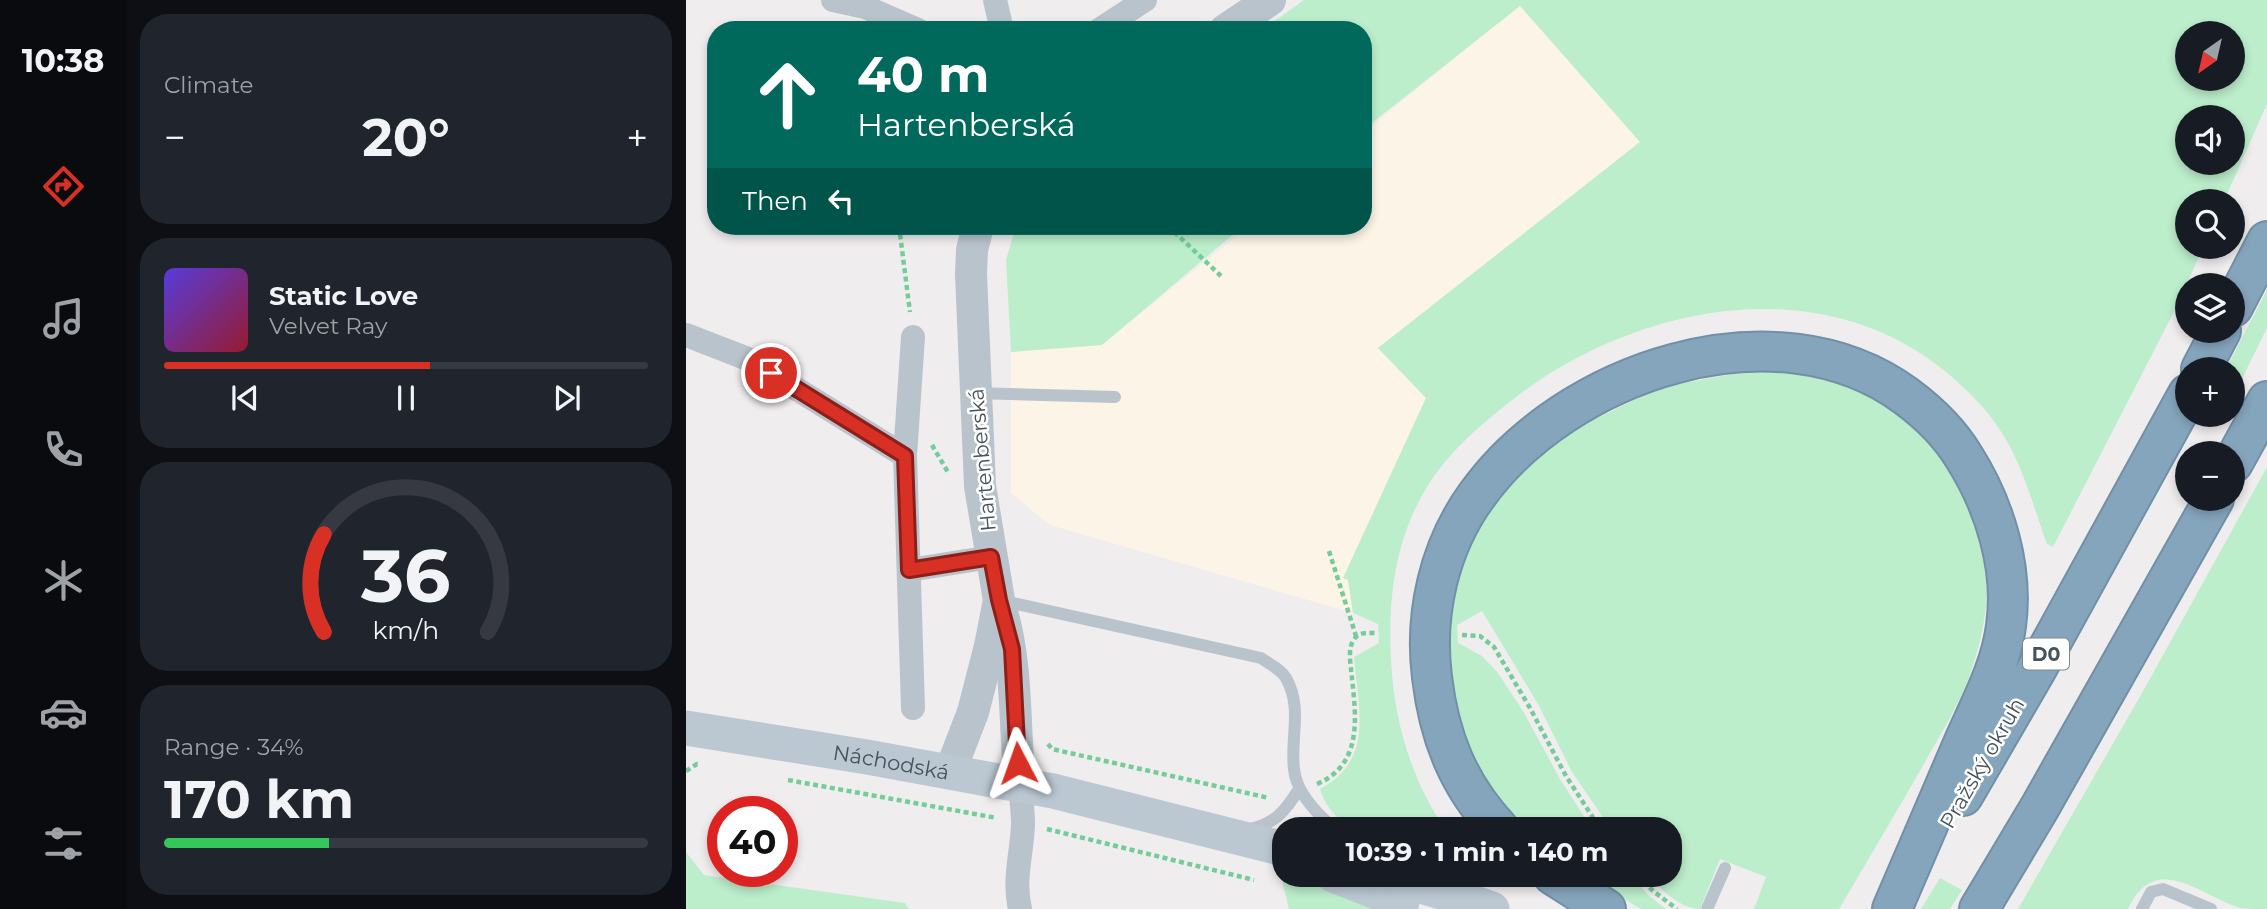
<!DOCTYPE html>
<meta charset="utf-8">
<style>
:root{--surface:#171b24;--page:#20242c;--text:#f1f3f6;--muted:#9ea1a6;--line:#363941;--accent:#d93025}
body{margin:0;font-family:Montserrat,sans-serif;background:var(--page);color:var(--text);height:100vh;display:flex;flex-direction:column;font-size:26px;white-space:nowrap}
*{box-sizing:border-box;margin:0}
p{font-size:23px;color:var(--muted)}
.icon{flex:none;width:38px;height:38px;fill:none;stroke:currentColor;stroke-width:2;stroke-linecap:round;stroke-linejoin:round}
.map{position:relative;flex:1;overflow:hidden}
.drawer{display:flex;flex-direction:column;gap:14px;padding:14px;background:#0d0f14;width:560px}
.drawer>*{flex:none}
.top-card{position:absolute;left:21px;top:21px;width:665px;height:214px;border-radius:28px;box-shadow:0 4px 10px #0003;background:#00695c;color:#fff;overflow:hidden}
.needle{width:46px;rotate:214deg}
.tools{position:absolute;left:1489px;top:21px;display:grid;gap:14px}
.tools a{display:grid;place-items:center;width:70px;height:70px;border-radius:50%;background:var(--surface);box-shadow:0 4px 10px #0003;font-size:35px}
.speed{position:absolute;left:21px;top:796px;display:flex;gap:14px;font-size:35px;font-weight:700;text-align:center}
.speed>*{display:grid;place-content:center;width:91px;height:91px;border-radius:50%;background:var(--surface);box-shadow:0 4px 10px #0003;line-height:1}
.speed .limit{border:10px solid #d22;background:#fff;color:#111}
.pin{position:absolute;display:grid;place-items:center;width:60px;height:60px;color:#fff;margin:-30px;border:4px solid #fff;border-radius:50%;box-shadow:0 2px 7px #0007}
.me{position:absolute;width:77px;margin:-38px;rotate:356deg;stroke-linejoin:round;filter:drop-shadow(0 0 5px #0008)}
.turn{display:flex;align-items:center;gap:24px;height:147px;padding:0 35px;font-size:32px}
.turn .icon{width:91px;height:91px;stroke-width:2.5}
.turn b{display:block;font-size:49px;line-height:60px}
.then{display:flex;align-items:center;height:66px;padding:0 35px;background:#0003;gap:14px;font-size:26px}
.big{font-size:52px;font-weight:700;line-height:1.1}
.drawer .tile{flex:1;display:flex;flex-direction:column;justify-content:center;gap:10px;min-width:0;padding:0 24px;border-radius:28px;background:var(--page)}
.drawer .dial{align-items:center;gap:0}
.dial svg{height:182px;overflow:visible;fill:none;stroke:var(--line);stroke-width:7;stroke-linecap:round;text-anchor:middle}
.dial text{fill:var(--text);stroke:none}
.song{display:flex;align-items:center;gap:21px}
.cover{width:84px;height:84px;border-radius:10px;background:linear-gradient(135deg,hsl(250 70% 55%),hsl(350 70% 35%))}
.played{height:7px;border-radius:4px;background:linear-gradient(90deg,var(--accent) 55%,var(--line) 55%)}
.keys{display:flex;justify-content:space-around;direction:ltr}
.heat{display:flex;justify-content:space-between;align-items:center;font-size:38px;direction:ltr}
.charge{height:10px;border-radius:5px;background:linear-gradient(90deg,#34c759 34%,var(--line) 0)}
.trip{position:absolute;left:586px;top:817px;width:410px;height:70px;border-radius:28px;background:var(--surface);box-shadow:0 4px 10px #0003;font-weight:700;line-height:70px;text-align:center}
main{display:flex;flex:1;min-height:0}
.menu{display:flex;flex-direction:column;width:126px;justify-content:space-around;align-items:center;background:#090b0e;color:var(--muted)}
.menu .icon{width:49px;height:49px}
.menu .on{color:var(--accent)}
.menu b{font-size:32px;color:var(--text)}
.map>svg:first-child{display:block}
.commercial{fill:#fcf4e6}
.green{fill:#bceecb;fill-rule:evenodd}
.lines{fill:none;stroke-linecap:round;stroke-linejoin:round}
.motorway-casing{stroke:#7190a8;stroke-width:42}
.path{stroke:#74cc99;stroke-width:4.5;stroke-dasharray:5 3.5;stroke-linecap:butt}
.service{stroke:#b9c3cb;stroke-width:12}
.minor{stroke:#b9c3cb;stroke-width:24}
.tertiary{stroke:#b9c3cb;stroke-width:32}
.secondary{stroke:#bbc8d2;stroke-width:35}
.motorway{stroke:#85a5bd;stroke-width:38}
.route-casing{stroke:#8d1f18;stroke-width:18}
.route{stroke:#d93025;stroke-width:12}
.labels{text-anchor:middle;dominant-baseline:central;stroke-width:5;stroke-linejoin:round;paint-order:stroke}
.shield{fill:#fff;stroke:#7e878c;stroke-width:2}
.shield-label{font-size:19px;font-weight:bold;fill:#46535b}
.street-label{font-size:21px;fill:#46535b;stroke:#fff}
</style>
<main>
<nav class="menu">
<b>10:38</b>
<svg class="icon on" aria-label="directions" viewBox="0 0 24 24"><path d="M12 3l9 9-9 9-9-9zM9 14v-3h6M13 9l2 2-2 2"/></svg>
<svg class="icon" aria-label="music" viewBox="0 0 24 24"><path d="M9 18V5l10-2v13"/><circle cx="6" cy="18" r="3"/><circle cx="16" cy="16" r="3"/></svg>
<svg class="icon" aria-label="phone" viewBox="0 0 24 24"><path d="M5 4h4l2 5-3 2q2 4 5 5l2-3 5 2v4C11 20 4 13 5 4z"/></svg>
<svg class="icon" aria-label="climate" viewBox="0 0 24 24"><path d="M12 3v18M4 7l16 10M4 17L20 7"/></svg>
<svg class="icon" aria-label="car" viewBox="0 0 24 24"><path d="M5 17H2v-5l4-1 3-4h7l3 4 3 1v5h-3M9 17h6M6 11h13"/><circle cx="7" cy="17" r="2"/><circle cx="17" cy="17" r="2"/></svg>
<svg class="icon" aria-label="filters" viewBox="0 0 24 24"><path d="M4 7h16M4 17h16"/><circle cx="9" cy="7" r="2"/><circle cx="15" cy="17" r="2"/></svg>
</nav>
<section class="drawer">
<div class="tile"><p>Climate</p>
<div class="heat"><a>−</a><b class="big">20°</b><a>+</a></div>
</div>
<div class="tile">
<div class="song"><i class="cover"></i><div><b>Static Love</b><p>Velvet Ray</p></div></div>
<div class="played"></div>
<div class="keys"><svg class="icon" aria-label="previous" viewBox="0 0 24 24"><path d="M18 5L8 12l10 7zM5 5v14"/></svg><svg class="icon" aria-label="pause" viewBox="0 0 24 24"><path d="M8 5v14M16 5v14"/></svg><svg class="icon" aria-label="next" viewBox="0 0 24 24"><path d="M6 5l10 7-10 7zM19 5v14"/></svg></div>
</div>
<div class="tile dial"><svg viewBox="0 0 100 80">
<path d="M14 69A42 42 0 1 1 86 69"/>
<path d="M14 69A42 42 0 0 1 14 26" stroke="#d93025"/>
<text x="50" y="56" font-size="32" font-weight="700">36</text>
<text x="50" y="72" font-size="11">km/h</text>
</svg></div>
<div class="tile"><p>Range · 34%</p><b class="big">170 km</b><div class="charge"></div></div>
</section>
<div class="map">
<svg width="1581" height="909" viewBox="0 0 1581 909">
<rect width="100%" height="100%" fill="#f0edee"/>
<polygon class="commercial" points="834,5 954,142 692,348 740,398 657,578 662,580 667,613 364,525 325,493 325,352 416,345 563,226 677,226 677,133"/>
<g class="green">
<path d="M618,0H1581V104L1538,201H1502V247H1517L1494,300L1367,547L1361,544C1347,506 1336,461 1312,427C1298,406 1279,388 1260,372C1132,267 948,305 826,400C793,426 759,455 738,492C708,544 702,601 705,660C708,721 725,779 759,829C741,830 684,833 670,828C652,822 639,806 634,789C689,760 672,708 668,657L693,643L692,624L667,613L662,580L657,578L740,398L692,348L954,142L834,6L677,130V30H576ZM1502,33H1547V79H1502ZM1547,117V163H1502V117Z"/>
<polygon points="330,226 557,226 416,345 325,352 320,260"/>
<polygon points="1581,290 1581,328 1547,397 1547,369 1540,369"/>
<path d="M1063,371C1106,371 1154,377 1192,399C1263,439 1304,524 1300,605C1298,629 1291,654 1283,677C1272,707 1254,735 1239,762C1211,811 1182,860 1153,909H1068L1080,877L1034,859L1014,909C995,909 974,889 962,875H984V830L925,829L886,772L852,704L796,611L771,625L772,643L796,656L812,673L837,711L874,779L906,829H835L814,808L774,736L760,645L768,585L787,531L830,474L883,432L954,397L992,384Z"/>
<path d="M1581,467V909C1572,909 1562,909 1554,908C1512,894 1469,851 1442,909H1332L1456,693Z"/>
<polygon points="0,852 18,875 219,903 223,909 0,909"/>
<polygon points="594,873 674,899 698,909 603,909"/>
<polygon points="897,875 944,875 962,895 980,909 955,909"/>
<polygon points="1254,878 1276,890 1264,909 1235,909"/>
</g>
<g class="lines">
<g class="motorway-casing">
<g id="motorway">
<polyline points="1547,307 1581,241"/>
<polyline points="1515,369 1535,331"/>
<polyline points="1547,463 1581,401"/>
<polyline points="1277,796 1349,672 1502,394"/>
<path d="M814,830C772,785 753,737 746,677C738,614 753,547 791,495C879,372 1089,300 1220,396C1243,413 1263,432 1278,457C1309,506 1328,568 1320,626C1315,666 1295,703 1279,739C1255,796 1230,852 1206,909"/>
<polyline points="867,875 920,909"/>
<polyline points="1293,909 1354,807 1528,499"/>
</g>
</g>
<g class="path">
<polyline points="213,226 224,312"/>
<polyline points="482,226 535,276"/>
<polyline points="246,445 263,474"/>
<polyline points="643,551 670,636"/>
<polyline points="776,635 794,636 808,647 844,708 880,776 915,830"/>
<polyline points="362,744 366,749 583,798"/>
<polyline points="0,771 11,764 14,765"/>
<polyline points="102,780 311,818"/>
<path d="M631,784C680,763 669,711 665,669C664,660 662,646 669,638C674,632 682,633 689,633"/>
<polyline points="361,829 568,880"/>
<polyline points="952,875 967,891 991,909"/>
</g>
<g class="service">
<polyline points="290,393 429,397"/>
<path d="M313,600L575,658C583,664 596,670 600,678C617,708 604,738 608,769C610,793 632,815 650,830"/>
<path d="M564,829C589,824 600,810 613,789"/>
<polyline points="1021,909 1039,868"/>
<polyline points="1456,909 1465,892 1477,889 1525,909"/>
</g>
<g class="minor">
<polyline points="147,0 179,7 232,30"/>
<polyline points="309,0 316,30"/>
<polyline points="413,30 459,0"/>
<polyline points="0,335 62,359 219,456"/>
<polyline points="223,570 305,557"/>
<polyline points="227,708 219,456 227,337"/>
<path d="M334,909C327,879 336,854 337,824C337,811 335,798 334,785"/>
</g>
<g class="tertiary">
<polyline points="539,30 584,0"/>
<path d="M316,612C332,668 328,727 334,785"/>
<polyline points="264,772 287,712 304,646 313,600 294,486 285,274 286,250 292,226"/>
</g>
<g class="secondary">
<path id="s1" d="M0,728L181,757L367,791L598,849"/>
<polyline points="647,875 716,902"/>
<polyline points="695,875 766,895 806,909"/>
</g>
<use href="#motorway" class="motorway"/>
</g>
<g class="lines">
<g class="route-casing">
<polyline id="route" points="85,373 219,456 223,570 305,557 313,600 326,649 332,763"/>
</g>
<use href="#route" class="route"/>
</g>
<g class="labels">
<rect class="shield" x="1337" y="638.5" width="46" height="31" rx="5"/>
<g class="shield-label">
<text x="1360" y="654">D0</text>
</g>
<g class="street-label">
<text transform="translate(296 460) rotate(-95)">Hartenberská</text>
<text stroke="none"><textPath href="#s1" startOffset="208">Náchodská</textPath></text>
<text transform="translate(1296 763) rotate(-60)">Pražský okruh</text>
</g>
</g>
</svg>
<div class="tools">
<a><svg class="needle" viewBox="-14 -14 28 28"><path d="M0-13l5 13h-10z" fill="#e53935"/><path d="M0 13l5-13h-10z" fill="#9ea1a6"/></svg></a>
<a><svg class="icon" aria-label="sound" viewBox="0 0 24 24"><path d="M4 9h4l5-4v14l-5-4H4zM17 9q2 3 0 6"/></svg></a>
<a><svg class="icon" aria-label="search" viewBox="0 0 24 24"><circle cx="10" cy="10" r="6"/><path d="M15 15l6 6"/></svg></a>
<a><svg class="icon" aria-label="layers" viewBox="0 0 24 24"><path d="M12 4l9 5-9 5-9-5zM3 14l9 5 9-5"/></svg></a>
<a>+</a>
<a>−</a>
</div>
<div class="speed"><div class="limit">40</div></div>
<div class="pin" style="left:85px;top:373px;background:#d93025"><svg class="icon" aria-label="arrive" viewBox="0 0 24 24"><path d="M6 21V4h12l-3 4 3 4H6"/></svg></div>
<svg class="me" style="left:332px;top:763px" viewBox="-20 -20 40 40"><path d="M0-17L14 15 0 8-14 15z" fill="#d93025" stroke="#fff" stroke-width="4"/></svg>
<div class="trip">10:39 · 1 min · 140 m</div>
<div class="top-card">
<div class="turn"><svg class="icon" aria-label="ahead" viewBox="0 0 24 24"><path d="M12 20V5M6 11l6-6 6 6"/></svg><div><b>40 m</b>Hartenberská</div></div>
<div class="then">Then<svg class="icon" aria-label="left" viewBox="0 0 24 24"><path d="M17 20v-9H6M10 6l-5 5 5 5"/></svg></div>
</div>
</div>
</main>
